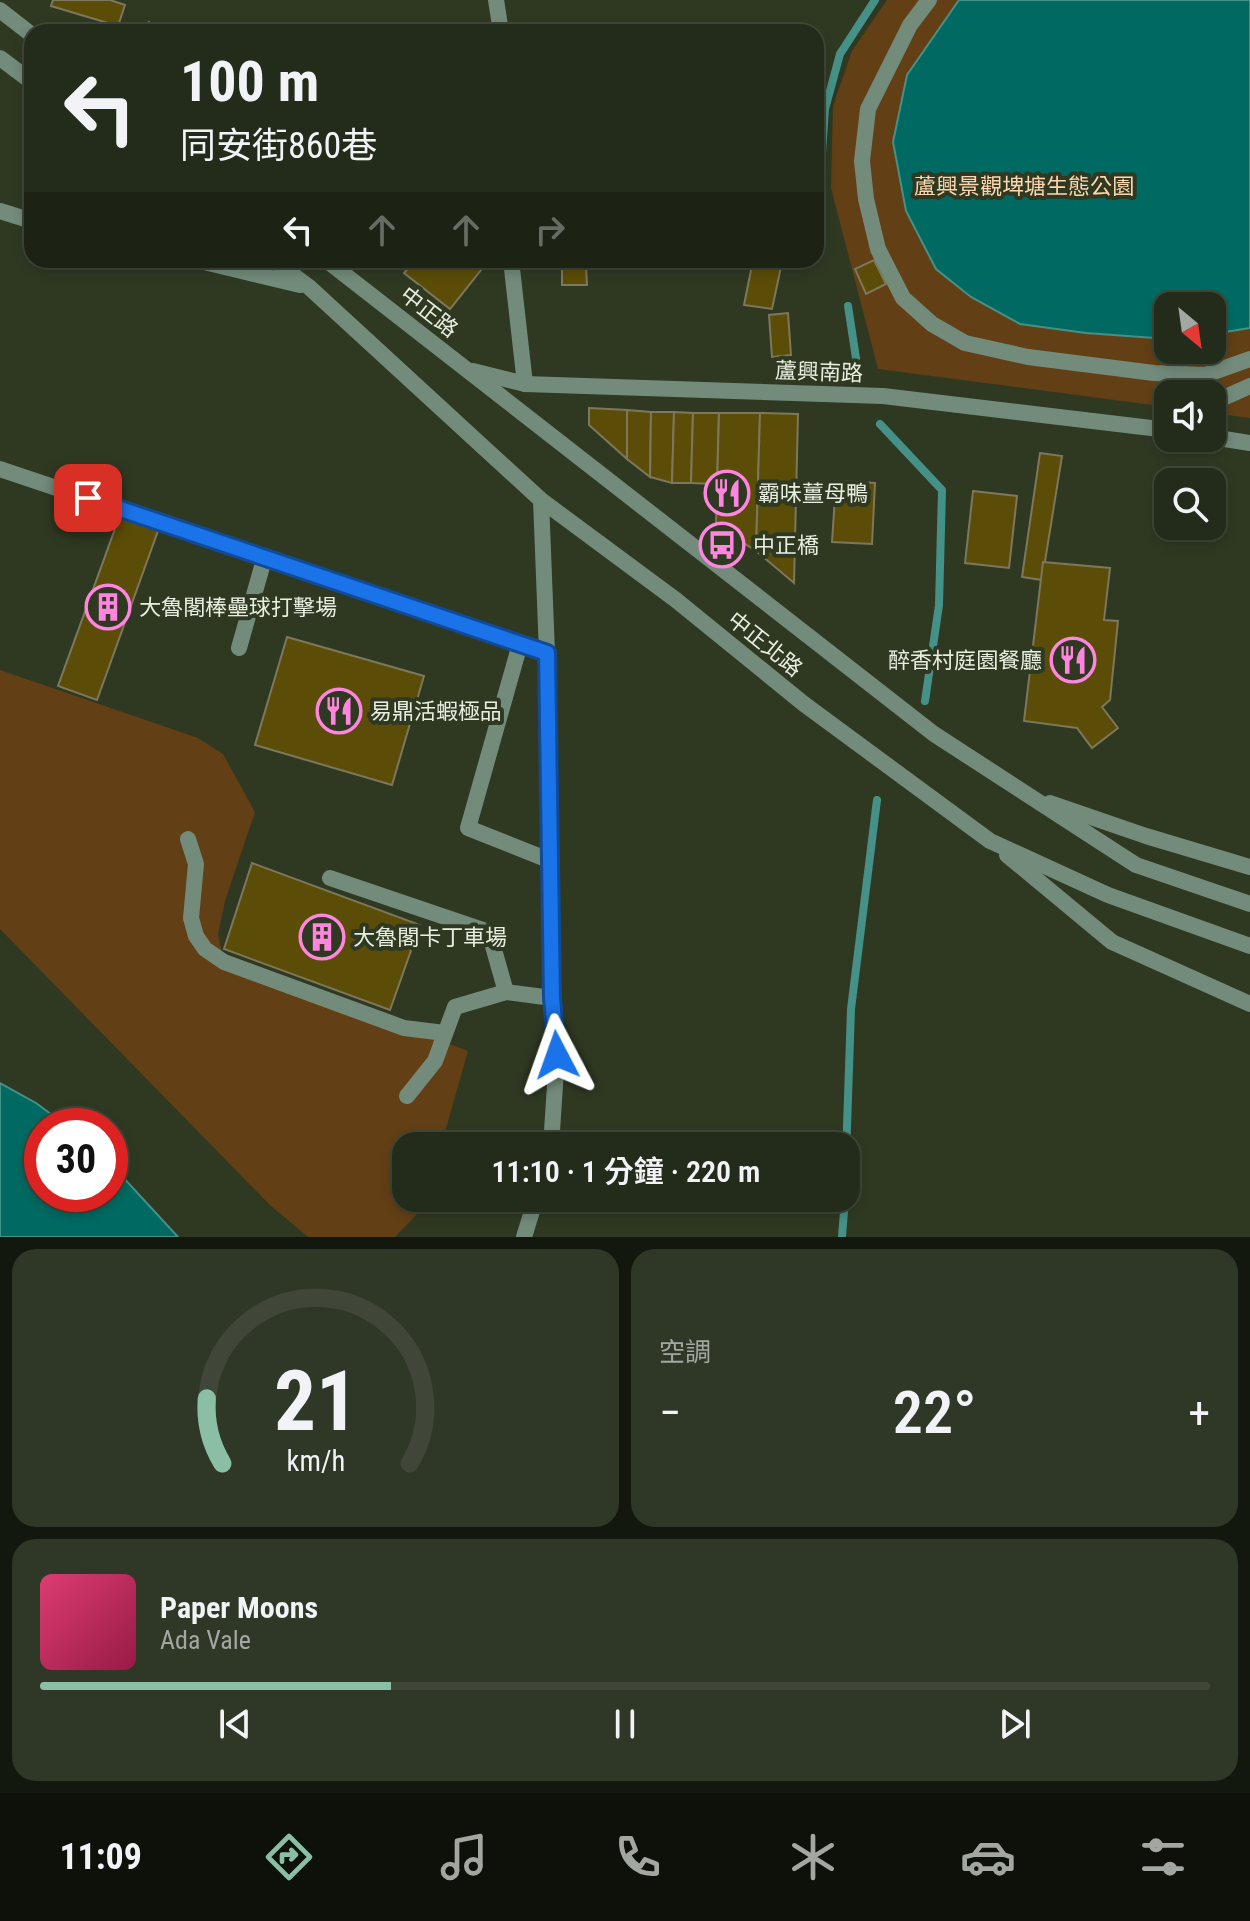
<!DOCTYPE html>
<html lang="zh-TW">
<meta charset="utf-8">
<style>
:root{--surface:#232b1a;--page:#2f3727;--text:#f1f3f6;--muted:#a3a7a2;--line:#404739;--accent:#8abfa5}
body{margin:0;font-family:"Roboto Condensed","Noto Sans TC",sans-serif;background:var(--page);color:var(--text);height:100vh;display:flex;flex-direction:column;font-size:30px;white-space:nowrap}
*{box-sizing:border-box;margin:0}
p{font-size:26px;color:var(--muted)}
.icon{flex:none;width:44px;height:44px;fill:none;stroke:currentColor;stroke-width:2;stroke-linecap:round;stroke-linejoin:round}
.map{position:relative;height:1237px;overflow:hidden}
.side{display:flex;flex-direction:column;gap:12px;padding:12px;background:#13180e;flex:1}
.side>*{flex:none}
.banner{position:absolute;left:24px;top:24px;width:800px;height:244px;border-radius:24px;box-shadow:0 4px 12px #0003,0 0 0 2px var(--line);background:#232b1a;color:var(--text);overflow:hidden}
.needle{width:52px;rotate:151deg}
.fabs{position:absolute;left:1154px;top:292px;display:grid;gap:16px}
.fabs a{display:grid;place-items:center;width:72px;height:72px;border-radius:16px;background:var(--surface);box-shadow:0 4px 12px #0003,0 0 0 2px var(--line);font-size:40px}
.speed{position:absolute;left:24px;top:1108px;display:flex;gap:16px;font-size:40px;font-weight:700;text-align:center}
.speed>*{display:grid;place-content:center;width:104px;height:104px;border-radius:50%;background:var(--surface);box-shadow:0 4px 12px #0003,0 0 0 2px var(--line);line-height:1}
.speed .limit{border:12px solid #d22;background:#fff;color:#111}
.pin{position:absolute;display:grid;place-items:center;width:68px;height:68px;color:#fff;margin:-34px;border-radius:16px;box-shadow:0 4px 12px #0006}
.me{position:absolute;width:88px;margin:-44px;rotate:356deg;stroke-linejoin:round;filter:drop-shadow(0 0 6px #0008)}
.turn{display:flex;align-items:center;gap:28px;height:168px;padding:0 24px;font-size:36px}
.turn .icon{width:104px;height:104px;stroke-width:2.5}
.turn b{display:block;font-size:56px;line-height:68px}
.lanes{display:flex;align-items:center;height:76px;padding:0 24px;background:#0003;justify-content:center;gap:40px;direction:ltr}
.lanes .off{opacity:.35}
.big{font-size:60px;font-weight:600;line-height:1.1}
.side .widget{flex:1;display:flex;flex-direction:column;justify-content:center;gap:12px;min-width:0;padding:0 28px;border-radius:24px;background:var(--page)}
.side .dial{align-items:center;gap:0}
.dial svg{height:208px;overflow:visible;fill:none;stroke:var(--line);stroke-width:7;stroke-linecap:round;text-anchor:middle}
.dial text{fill:var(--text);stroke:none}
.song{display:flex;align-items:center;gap:24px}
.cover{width:96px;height:96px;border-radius:12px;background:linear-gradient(135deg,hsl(340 70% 55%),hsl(340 70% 35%))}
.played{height:8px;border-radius:4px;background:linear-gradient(90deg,var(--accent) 30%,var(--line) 30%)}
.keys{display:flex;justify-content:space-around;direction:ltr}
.heat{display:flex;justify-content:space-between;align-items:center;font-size:44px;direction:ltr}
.side .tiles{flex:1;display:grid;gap:12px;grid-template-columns:1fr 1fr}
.widget:last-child{grid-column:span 2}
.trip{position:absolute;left:392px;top:1132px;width:468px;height:80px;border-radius:24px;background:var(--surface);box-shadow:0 4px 12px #0003,0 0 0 2px var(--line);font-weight:600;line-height:80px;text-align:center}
.menu{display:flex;height:128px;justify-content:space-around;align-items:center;background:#0e110a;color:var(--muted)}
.menu .icon{width:56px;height:56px}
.menu .on{color:var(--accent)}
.menu b{font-size:36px;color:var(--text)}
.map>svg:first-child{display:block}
.green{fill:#623f15;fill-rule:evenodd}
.water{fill:#006a62;stroke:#459188;stroke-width:2}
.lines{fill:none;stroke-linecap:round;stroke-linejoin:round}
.stream{stroke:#459188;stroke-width:8}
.building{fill:#5b4d08;stroke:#7d775c;stroke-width:2}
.service{stroke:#728b7b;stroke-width:16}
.minor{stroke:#728b7b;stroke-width:16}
.tertiary{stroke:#728b7b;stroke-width:16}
.route-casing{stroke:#114b97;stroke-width:20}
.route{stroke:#1a73e8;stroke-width:14}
.labels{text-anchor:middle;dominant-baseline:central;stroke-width:8;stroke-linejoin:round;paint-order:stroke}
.park-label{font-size:22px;fill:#fdd5ae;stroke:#2f3922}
.street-label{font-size:22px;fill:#e7eddf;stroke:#2f3922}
.poi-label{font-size:22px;fill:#e7eddf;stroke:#2f3922;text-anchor:start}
</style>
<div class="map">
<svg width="1250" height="1237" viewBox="0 0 1250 1237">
<rect width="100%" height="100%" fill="#2f3922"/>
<g class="green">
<path d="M887,0H1250V418L1212,413V394H1168V407L878,369L831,188L833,106L852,51ZM1168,306H1212V350H1168Z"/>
<polygon points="0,670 198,738 223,754 255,812 225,901 218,934 223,957 468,1051 441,1146 406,1146 406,1198 425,1198 421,1210 395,1237 308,1237 270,1205 0,929"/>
</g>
<g class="water">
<polygon points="959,0 1250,0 1250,328 1212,334 1212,306 1168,306 1168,339 1086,333 1020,324 971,297 936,269 906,211 893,142 907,75"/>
<polygon points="0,1083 36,1103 67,1126 42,1126 42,1194 110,1194 110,1163 178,1237 0,1237"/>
</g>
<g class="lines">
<g class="stream">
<polyline points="820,182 825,109 840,54 875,0"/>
<polyline points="848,306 856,358"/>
<polyline points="880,424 942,490 939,605 925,701"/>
<polyline points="846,1156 851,1009 877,800"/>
<polyline points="842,1237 845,1198"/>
</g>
</g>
<g class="building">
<polygon points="53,0 110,0 125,5 118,26 51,6"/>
<polygon points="149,22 162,32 141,32"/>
<polygon points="818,213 824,236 816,237 816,214"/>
<polygon points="415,260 489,260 450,309 404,273"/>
<polygon points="753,260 776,260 775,265 781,267 772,309 744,305"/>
<polygon points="874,260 886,284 866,294 855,269"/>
<polygon points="562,266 586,266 587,285 562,285"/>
<polygon points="788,313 791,355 772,357 769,315"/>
<polygon points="589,408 627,410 627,459 589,425"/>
<polygon points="627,410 651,412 650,477 627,459"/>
<polygon points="651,412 674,412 672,483 650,477"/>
<polygon points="674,412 693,413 691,483 672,483"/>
<polygon points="693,413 719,413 717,484 691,483"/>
<polygon points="719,413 760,413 756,551 716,525"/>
<polygon points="760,413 798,414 794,583 756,551"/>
<polygon points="1040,453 1062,456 1042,580 1022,577"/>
<polygon points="836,481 875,483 872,544 832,542"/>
<polygon points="973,491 1017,496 1009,568 965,563"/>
<polygon points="120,515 159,528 97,700 58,686"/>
<polygon points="1043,562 1110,568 1104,620 1118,621 1110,700 1102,707 1118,728 1092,748 1077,728 1024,721"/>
<polygon points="287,637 424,676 392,785 255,745"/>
<polygon points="252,863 420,925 390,1010 224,949"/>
</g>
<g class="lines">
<g class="service">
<polyline points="496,0 501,32"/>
<polyline points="929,0 910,25 868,109 862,161 866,199 878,249 903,298 932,324 965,343 1028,357 1154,373 1205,375 1250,359"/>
<polyline points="511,260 525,384"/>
<polyline points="1212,403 1250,386"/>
<polyline points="520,644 468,828 551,861"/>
<polyline points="239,648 265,556"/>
<polyline points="188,839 196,864 191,918 196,936 205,949 224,962 404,1028 445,1033"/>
<polyline points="330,878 489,932 506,992"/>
<polyline points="407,1096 435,1061 455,1007 506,992 552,998"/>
</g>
<g class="minor">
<polyline points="0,469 547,653"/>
<polyline points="541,500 547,653 552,998 557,1055 551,1146"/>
<polyline points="524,1237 536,1198"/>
</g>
<g class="tertiary">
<polyline points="0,10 32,35"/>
<polyline points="0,58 32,82"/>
<polyline points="0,211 32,221"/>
<polyline points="196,260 300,285"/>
<polyline points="273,260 309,287 541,500 676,600 804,704 990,841 1108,895 1250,946"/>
<polyline points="326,260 934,734 1136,865 1250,904"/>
<polyline points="473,371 525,384 883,396 1168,430"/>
<polyline points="1212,437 1250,443"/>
<polyline points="1050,803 1146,836 1250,867"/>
<polyline points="1007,855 1112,942 1250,1004"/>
</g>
</g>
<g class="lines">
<g class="route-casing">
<polyline id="route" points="88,498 547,653 552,998 557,1055"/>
</g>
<use href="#route" class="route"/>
</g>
<defs>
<g id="restaurant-ring" transform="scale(2.3)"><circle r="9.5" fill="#2f3922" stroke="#ff85de" stroke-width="1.5"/><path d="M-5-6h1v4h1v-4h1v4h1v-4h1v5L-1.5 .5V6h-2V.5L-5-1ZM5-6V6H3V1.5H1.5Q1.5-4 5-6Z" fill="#ff85de"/></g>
<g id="bus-ring" transform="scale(2.3)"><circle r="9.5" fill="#2f3922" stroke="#ff85de" stroke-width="1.5"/><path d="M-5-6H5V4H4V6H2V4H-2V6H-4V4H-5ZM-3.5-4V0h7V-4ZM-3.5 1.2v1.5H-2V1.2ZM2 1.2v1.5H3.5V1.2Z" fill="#ff85de"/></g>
<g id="building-ring" transform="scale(2.3)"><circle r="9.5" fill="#2f3922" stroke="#ff85de" stroke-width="1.5"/><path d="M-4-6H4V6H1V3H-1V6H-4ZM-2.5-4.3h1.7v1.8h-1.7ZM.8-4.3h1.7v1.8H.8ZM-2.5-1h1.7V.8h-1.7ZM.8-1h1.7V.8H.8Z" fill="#ff85de"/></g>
</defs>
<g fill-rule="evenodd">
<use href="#restaurant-ring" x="727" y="493"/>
<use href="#bus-ring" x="722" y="545"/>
<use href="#building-ring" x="108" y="607"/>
<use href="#restaurant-ring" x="1073" y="660"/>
<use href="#restaurant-ring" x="339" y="711"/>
<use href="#building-ring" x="322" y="937"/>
</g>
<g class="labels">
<g class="park-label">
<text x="1024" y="186">蘆興景觀埤塘生態公園</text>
</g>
<g class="street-label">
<text transform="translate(429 312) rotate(38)">中正路</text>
<text transform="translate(819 372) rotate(2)">蘆興南路</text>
<text transform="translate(765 644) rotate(39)">中正北路</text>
</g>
<g class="poi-label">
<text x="758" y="493">霸味薑母鴨</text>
<text x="753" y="545">中正橋</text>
<text x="139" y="607">大魯閣棒壘球打擊場</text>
<text x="1042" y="660" text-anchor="end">醉香村庭園餐廳</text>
<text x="370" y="711">易鼎活蝦極品</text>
<text x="353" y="937">大魯閣卡丁車場</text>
</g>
</g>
</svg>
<div class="fabs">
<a><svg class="needle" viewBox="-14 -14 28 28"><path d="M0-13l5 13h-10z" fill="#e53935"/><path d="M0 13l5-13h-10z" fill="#a3a7a2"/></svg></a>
<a><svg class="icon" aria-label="sound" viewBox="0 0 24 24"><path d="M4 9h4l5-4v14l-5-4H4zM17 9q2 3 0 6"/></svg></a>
<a><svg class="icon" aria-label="search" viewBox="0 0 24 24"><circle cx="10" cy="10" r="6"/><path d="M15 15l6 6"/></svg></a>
</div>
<div class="speed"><div class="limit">30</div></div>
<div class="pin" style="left:88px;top:498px;background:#d93025"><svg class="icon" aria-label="arrive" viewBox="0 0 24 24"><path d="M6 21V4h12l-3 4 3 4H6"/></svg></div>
<svg class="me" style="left:557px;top:1055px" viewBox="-20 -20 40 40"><path d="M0-17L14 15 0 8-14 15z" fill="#1a73e8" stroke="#fff" stroke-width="4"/></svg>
<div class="trip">11:10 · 1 分鐘 · 220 m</div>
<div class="banner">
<div class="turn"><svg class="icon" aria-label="left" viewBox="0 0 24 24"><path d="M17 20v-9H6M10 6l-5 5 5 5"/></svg><div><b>100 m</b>同安街860巷</div></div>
<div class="lanes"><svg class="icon" aria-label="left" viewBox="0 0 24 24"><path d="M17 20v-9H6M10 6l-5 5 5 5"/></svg><svg class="icon off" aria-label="ahead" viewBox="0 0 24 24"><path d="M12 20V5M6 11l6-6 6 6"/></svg><svg class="icon off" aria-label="ahead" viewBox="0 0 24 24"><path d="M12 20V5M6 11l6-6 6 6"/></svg><svg class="icon off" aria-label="right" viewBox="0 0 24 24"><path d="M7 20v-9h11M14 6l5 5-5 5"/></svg></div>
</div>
</div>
<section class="side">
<div class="tiles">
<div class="widget dial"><svg viewBox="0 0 100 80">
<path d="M14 69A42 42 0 1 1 86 69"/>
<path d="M14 69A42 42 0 0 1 8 44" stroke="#8abfa5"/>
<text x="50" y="56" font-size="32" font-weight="700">21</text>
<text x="50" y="72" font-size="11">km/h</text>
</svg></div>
<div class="widget"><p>空調</p>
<div class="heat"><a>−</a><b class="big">22°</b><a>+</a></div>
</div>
<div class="widget">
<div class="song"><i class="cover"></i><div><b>Paper Moons</b><p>Ada Vale</p></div></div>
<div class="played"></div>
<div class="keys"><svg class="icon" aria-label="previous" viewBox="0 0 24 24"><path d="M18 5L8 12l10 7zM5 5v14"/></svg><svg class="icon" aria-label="pause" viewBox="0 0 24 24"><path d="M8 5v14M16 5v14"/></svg><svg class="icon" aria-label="next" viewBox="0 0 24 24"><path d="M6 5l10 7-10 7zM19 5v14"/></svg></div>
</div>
</div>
</section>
<nav class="menu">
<b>11:09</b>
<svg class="icon on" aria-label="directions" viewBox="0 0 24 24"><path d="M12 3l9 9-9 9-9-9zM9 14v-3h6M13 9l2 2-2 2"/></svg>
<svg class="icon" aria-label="music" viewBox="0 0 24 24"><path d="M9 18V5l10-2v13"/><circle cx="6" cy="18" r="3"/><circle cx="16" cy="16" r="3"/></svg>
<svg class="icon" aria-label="phone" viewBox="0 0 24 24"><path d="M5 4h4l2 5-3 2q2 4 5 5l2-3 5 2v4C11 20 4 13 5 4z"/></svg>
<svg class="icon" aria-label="climate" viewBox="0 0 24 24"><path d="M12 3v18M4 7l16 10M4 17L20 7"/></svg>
<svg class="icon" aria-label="car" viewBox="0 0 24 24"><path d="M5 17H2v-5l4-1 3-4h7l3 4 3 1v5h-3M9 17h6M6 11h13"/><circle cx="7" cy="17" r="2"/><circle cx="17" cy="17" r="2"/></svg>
<svg class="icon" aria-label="filters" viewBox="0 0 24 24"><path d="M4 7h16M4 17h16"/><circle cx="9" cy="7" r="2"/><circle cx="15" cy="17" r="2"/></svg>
</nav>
